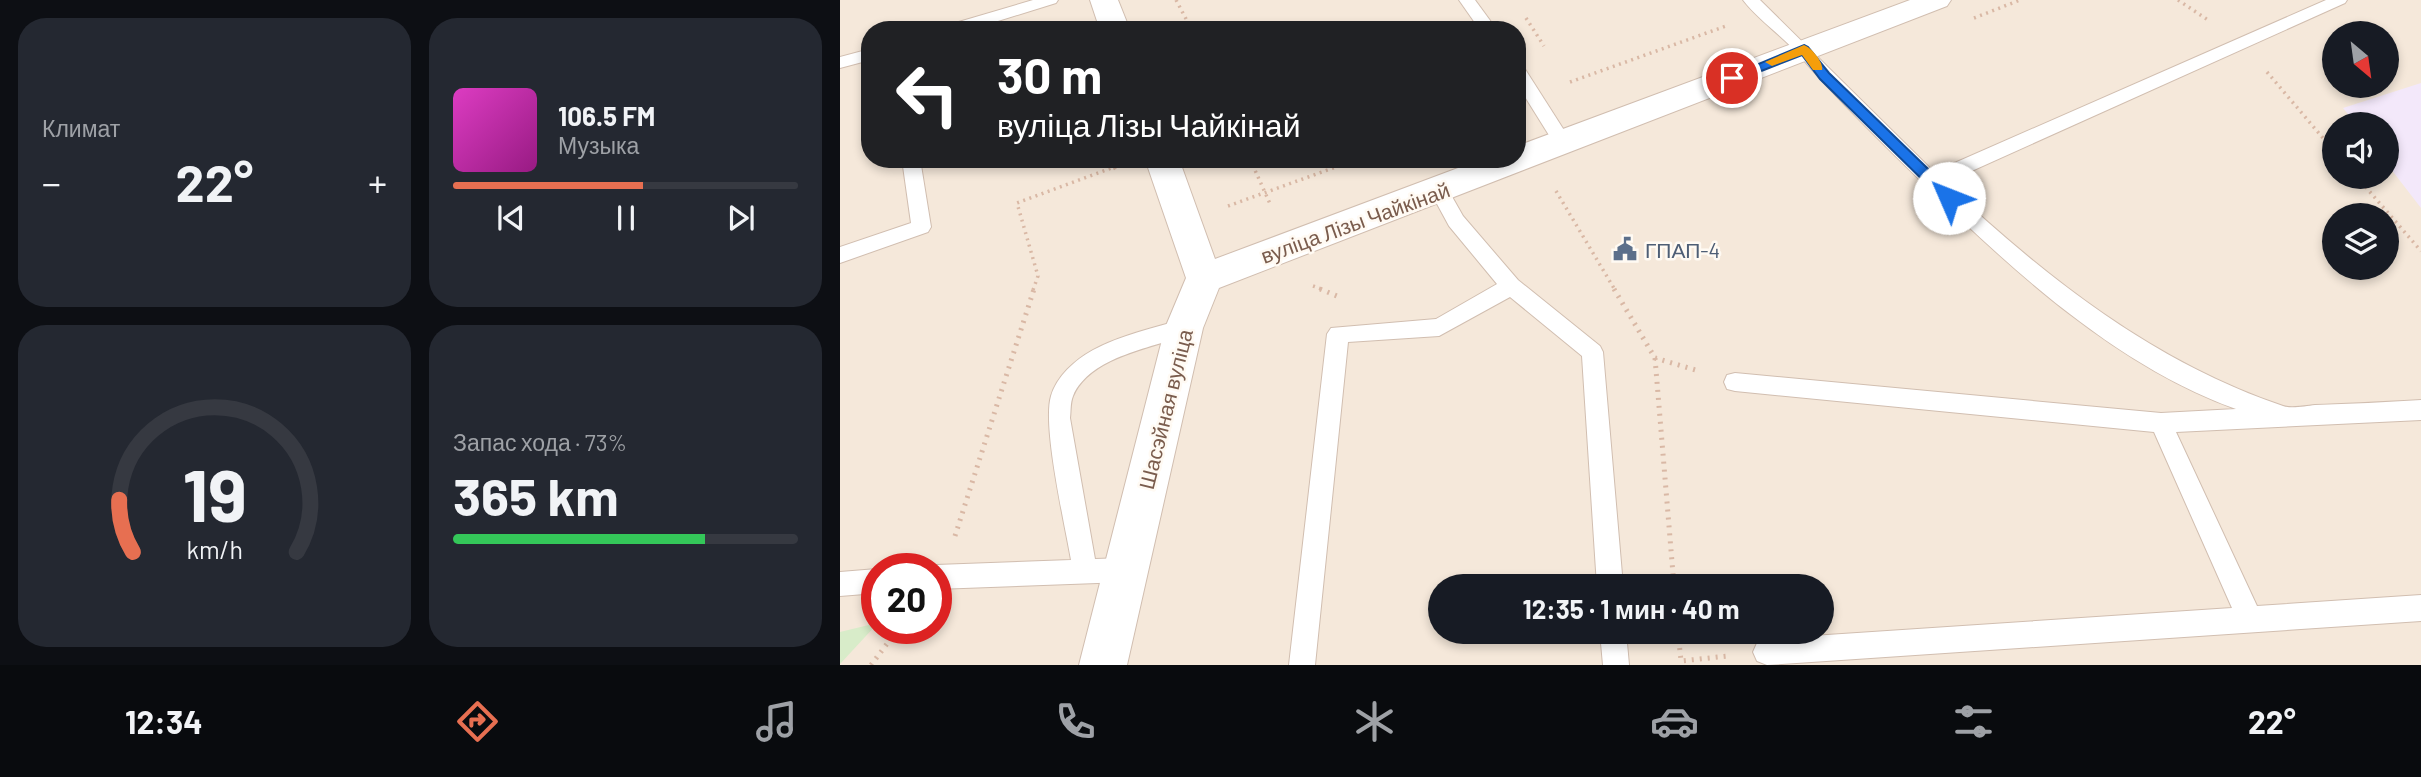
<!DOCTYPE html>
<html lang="ru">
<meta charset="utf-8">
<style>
:root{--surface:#171b24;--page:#242831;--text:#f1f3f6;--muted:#9ea1a6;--line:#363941;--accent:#e76f51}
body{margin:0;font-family:Barlow,sans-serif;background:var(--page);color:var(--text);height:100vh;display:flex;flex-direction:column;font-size:26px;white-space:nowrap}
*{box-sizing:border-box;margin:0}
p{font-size:23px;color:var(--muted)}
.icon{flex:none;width:38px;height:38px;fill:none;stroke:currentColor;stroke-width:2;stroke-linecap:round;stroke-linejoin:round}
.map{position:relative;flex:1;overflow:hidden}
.details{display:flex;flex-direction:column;gap:18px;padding:18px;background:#0d0f14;width:840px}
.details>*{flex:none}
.hud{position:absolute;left:21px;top:21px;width:665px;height:147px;border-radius:28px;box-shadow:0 4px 10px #0003;background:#202124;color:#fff;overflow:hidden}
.needle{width:46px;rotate:151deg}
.tools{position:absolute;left:1482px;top:21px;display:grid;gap:14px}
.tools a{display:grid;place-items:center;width:77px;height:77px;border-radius:50%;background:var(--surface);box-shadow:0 4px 10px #0003;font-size:35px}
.speed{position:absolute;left:21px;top:553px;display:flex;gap:14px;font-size:35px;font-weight:700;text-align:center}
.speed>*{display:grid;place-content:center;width:91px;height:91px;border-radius:50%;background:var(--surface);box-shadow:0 4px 10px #0003;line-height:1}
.speed .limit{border:10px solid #d22;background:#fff;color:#111}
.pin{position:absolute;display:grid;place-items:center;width:60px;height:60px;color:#fff;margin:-30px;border:4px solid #fff;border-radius:50%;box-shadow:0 2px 7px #0007}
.me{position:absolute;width:77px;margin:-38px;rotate:314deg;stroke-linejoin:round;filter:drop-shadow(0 0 5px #0008)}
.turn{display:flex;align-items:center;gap:24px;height:147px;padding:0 21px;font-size:32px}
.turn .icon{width:91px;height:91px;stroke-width:2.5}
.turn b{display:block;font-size:49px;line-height:60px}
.big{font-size:52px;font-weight:700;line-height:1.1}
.details .tile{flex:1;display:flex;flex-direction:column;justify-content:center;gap:10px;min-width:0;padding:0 24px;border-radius:28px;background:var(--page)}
.details .dial{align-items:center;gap:0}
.dial svg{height:182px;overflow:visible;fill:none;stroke:var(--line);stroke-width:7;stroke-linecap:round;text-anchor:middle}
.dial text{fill:var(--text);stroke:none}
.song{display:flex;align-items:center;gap:21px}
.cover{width:84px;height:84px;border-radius:10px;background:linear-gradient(135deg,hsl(310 70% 55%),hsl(310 70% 35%))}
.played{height:7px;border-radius:4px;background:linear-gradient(90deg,var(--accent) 55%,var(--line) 55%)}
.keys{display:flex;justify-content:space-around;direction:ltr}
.heat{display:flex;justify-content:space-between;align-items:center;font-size:38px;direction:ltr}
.charge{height:10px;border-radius:5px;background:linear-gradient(90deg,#34c759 73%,var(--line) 0)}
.details .tiles{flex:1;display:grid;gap:18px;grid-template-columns:repeat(2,1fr)}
.trip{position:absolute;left:588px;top:574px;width:406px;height:70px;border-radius:35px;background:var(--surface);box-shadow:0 4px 10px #0003;font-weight:700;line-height:70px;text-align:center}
.tabs{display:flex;height:112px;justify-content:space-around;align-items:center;background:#090b0e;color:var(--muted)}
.tabs .icon{width:49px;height:49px}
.tabs .current{color:var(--accent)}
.tabs b{font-size:32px;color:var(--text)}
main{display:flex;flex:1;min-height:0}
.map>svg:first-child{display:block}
.residential{fill:#f5e8da;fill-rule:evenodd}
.education{fill:#f3e8fa}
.green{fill:#d8ecc9}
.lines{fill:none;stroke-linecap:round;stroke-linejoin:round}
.service-casing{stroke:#d1beb0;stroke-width:2}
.minor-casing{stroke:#d1beb0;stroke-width:2}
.path-far1{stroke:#d9b8a5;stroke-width:3.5;stroke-dasharray:2 4.5;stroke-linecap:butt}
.path{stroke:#d9b8a5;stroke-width:5;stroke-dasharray:2 6;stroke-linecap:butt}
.service{fill:#fff;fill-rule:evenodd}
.minor{fill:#fff;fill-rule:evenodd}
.route{fill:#1a73e8;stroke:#114b97;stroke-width:2}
.slow{fill:#f59e0b}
.labels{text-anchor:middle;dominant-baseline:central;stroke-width:5;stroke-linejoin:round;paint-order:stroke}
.street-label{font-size:21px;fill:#7a5c4d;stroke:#fffaf3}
.service-label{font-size:21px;fill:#4e5e75;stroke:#fffaf3;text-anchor:start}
</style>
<main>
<section class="details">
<div class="tiles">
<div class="tile"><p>Климат</p>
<div class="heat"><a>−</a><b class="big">22°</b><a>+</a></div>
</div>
<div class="tile">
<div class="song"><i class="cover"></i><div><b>106.5 FM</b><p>Музыка</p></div></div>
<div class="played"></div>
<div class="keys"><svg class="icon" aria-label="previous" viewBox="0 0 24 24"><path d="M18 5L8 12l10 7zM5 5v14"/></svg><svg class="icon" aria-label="pause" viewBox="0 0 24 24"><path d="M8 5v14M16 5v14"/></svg><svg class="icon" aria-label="next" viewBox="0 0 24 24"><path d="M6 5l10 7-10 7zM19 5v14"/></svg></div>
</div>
<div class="tile dial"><svg viewBox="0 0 100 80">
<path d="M14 69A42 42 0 1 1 86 69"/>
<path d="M14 69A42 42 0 0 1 8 46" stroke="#e76f51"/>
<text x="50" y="56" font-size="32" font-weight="700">19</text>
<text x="50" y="72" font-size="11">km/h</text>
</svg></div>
<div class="tile"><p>Запас хода · 73%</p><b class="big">365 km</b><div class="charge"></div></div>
</div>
</section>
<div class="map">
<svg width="1581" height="665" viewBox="0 0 1581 665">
<rect width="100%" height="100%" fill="#fdf6ec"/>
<path class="residential" d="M0,0H1581V665H0ZM30,30H677V159H30ZM1494,33H1547V86H1494ZM1494,124H1547V177H1494ZM1494,215H1547V268H1494ZM37,569H96V628H37ZM600,586H982V632H600Z"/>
<polygon class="education" points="1581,83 1581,208 1547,164 1547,124 1516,124 1503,108"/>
<polygon class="green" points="37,623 37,624 0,664 0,632"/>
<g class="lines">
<g class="service-casing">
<g id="service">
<polygon points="193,0 218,0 216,3 129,30 103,30 105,26"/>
<polygon points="619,0 635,0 657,30 640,30"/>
<path d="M903,0H920L1094,172L1486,0H1507L1505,3L1105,183C1205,277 1313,362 1443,406C1451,409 1466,406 1475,405C1510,404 1546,402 1581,400V420L1336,432L1417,606L1581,595V621L927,665L917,661L913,652L917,643L926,639L1392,608L1314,432L895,391L887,389L884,382L887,375L895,373L1321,413L1396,409C1278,367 1173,271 1085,185C1042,143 999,101 960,56C943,36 919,21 903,0Z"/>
<polygon points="30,49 30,60 0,68 0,57"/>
<polygon points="677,65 683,66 729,138 732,143 729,148 717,148 677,84"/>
<polygon points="62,159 80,159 91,227 88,232 0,263 0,247 71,223"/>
<polygon points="599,184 606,186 623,216 678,280 760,346 763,352 783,586 757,586 742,356 670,297 599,336 508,342 475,665 449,665 487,334 491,328 596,319 657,284 609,226 590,191 592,186"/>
<path d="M344,319L351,322L354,328L351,334C315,347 250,356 233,396C230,403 231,411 230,418L255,559L285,558L294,561L297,570L294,579L285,582L96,589V569H87L96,565L231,560C225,525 202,426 211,396C217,376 235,360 253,350C281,335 314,328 344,319Z"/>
<polygon points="37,569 37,593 0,596 0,572"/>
<polygon points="760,632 786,632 789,665 763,665"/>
</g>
</g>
<g class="minor-casing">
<g id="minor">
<polygon points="250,0 278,0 290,30 260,30"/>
<polygon points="1070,0 1111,0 1107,6 379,288 363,328 287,665 239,665 325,328 346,278 305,159 339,159 375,259 642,159 677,159 677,146"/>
</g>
</g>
<g class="path-far1">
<polyline points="336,0 352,30"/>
<polyline points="1338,0 1368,20"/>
<polyline points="686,18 704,46"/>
<polyline points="1134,18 1180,0"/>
<polyline points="1427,72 1494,151"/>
<polyline points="730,82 886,26"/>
<polyline points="272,159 274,167"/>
<polyline points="410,159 431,206"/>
<polyline points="1517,177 1581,251"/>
<polyline points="716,191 775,290"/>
<polyline points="388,206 518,159"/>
<polyline points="473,286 484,290"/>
<polyline points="193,290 198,276 177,203 274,167 276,170"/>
</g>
<g class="path">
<polyline points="480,289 497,296"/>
<polyline points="774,289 815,358 859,371"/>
<polyline points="815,358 834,586"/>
<polyline points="115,536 194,289"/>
<polyline points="838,632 841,661 888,656"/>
<polyline points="31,665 59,628"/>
</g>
<use href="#service" class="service"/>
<use href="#minor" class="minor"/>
</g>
<polygon class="route" points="964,45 968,47 989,73 1114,194 1114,201 1104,201 980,79 962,55 896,81 892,82 885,78"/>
<path class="slow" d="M964,45C972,48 984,63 982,70H973L962,55L932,66L925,62Z"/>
<defs>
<g id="civic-bare" transform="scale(1.89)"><path d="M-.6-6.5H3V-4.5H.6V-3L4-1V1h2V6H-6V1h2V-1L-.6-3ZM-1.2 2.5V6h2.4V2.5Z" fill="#5c6f8a" stroke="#fffaf3" stroke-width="2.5" paint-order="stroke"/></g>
</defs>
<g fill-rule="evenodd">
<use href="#civic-bare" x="785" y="249"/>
</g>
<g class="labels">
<g class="street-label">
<text transform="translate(515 222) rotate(-20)">вуліца Лізы Чайкінай</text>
<text transform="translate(325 409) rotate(-76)">Шасэйная вуліца</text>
</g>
<g class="service-label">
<text x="805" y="249">ГПАП-4</text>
</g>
</g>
</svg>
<div class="tools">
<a><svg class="needle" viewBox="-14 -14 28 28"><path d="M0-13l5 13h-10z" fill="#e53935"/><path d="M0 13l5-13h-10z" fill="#9ea1a6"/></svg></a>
<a><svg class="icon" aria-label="sound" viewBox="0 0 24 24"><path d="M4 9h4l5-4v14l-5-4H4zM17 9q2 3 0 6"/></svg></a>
<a><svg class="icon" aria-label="layers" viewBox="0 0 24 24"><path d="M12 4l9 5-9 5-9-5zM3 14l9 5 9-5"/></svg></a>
</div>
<div class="speed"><div class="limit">20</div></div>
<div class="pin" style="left:892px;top:78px;background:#d93025"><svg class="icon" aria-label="arrive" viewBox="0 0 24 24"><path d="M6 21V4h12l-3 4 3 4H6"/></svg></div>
<svg class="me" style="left:1109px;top:198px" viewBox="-20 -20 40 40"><circle r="19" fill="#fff"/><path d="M0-13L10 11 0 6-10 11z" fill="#1a73e8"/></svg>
<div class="trip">12:35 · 1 мин · 40 m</div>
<div class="hud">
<div class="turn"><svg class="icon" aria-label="left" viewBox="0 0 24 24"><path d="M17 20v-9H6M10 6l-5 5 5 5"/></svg><div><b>30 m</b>вуліца Лізы Чайкінай</div></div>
</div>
</div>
</main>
<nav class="tabs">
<b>12:34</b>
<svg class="icon current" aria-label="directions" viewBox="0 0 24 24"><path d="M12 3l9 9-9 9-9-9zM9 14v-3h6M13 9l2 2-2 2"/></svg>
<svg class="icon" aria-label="music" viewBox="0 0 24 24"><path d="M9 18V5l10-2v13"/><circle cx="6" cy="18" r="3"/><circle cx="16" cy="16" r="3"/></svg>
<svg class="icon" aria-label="phone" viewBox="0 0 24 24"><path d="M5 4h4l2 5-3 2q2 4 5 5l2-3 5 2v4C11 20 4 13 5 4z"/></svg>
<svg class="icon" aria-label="climate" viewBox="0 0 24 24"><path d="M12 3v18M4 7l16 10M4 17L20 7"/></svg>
<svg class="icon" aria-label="car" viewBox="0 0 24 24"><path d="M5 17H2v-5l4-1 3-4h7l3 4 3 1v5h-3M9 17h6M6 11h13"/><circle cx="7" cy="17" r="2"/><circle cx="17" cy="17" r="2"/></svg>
<svg class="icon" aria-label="filters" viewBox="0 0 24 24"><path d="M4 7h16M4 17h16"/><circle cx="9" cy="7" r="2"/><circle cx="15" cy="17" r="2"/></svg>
<b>22°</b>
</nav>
